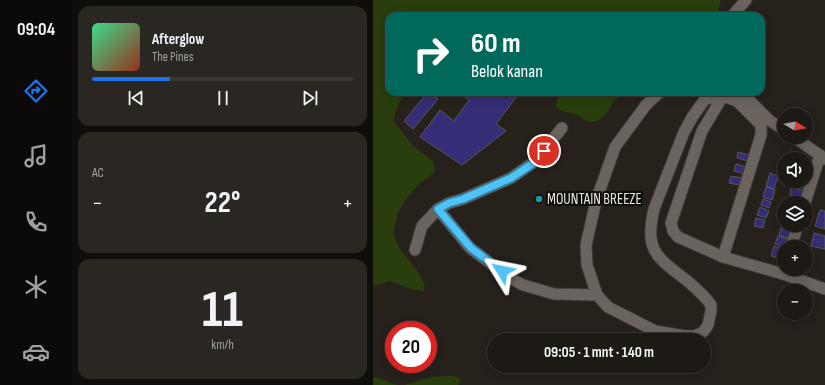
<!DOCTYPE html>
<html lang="id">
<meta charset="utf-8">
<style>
:root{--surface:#1d1915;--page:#2a2622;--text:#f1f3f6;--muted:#a0a0a0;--line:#3b3834;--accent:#1a73e8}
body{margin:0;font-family:"Sofia Sans Condensed",sans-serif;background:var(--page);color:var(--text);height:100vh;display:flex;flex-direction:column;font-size:15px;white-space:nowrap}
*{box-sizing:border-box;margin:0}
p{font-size:13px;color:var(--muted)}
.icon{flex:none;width:22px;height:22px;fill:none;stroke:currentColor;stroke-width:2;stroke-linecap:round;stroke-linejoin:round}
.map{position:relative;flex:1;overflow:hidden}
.side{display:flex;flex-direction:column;gap:6px;padding:6px;background:#100e0c;width:301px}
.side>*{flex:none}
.top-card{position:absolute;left:12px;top:12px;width:380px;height:84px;border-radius:12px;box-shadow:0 2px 10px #0003,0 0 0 1px var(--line);background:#00695c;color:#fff;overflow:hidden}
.needle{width:26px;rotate:101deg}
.buttons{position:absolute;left:404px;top:108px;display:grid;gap:8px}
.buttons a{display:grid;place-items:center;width:36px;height:36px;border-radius:50%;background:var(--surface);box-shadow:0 2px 10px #0003,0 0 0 1px var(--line);font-size:20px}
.speed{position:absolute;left:12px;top:321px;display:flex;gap:8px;font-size:20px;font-weight:700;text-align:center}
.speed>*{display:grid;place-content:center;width:52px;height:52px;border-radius:50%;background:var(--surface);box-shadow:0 2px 10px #0003,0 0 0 1px var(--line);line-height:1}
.speed .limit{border:6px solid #d22;background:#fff;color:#111}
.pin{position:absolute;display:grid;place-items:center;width:34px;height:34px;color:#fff;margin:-17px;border:2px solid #fff;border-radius:50%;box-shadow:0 1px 4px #0007}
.me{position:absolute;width:44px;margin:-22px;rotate:305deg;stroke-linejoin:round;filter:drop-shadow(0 0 3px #0008)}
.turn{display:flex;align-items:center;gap:14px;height:84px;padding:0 20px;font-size:18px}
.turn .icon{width:52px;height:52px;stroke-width:2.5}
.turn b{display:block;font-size:28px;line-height:34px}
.big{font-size:30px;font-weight:700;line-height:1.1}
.side .tile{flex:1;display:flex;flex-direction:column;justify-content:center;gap:6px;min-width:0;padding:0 14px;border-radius:12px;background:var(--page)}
.side .dial{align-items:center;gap:0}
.dial b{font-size:52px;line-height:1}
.song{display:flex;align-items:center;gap:12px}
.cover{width:48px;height:48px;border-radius:6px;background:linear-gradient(135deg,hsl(150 70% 55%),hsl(10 70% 35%))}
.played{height:4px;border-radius:2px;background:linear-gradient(90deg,var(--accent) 30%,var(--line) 30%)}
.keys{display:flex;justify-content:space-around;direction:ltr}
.heat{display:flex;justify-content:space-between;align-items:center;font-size:22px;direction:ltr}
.trip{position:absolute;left:114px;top:333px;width:224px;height:40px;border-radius:20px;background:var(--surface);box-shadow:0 2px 10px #0003,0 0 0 1px var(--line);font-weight:700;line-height:40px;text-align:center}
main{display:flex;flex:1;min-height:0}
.dock{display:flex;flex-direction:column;width:72px;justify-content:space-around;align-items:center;background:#0c0a08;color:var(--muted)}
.dock .icon{width:28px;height:28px}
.dock .current{color:var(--accent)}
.dock b{font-size:18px;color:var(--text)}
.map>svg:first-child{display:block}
.green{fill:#293e0c}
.building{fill:#352d75;stroke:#56575e}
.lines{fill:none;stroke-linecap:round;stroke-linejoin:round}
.minor-casing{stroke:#403b37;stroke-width:13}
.minor{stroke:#6b645e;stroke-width:11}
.route-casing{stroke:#337fa1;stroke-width:10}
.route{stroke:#4fc3f7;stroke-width:7}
.culture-dot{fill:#0f9aa8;stroke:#0e0c09;stroke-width:1.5}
.labels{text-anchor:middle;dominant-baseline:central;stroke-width:4;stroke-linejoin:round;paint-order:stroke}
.poi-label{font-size:15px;fill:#eae6e2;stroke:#0e0c09;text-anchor:start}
</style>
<main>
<nav class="dock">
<b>09:04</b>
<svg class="icon current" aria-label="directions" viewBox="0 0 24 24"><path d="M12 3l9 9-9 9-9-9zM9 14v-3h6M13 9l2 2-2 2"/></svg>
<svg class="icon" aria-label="music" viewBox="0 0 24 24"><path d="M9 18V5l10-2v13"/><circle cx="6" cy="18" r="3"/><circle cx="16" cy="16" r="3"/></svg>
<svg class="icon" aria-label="phone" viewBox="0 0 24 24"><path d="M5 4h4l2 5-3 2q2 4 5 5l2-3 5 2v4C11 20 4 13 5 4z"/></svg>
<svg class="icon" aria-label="climate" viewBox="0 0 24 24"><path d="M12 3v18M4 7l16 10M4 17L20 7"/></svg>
<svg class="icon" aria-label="car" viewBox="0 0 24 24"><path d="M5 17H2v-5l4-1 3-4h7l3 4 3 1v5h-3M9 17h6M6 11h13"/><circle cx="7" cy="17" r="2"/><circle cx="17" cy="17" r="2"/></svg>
</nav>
<section class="side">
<div class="tile">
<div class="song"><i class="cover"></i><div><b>Afterglow</b><p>The Pines</p></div></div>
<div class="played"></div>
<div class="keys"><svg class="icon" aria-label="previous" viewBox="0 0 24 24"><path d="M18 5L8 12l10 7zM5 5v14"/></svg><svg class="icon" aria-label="pause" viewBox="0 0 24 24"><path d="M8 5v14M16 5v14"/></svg><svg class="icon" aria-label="next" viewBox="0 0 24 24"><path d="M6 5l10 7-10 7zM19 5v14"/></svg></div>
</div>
<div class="tile"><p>AC</p>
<div class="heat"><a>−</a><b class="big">22°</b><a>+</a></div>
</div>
<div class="tile dial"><b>11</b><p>km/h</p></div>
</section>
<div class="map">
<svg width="452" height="385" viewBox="0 0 452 385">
<rect width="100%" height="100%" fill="#27211c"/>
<g class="green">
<polygon points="0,0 348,0 344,16 16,16 16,92 32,92 24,108 21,118 22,123 40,146 60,161 62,172 43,187 33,199 25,213 20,233 27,249 46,273 52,286 50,291 35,288 17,281 0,286"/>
<path d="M185,92H251C248,95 245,97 242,100C236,109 228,126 214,121C211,120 209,117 206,116C198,112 190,113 183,107Z"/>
<polygon points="78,376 88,378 85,385 31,385 59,377"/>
<path d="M0,377C10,378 17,384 26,385H0Z"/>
</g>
<g class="building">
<polygon points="55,92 65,99 40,129 31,121"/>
<polygon points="85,92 147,92 123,124 133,131 89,165 47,137 67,110 81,121 96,100"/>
<polygon points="365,152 380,156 379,162 364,158"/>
<polygon points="363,164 377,168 375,175 361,171"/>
<polygon points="397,173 405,176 401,189 393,186"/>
<polygon points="358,176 373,179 371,186 356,183"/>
<polygon points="422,181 433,181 431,188 421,186"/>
<polygon points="393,187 402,190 399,200 390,197"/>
<polygon points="418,187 430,190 428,198 417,195"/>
<polygon points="390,199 398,202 396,208 388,205"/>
<polygon points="416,199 426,201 426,203 415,203"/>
<polygon points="387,207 396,211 393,218 384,215"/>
<polygon points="447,210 452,211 452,229 442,226"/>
<polygon points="383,218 392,220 390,228 381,226"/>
<polygon points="411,218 411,225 419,225 418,228 409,226"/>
<polygon points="408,228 417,230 415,238 406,235"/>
<polygon points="441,233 452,236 452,249 438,246"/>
<polygon points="405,236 414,239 412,247 402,244"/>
<polygon points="401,246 411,249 408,259 398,256"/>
</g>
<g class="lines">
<g class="minor-casing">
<g id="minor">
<polyline points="359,16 373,0"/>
<path d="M287,92L273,105L242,147L223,201L213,245L214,265L224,295L235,307L282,331L312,336H322L328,333L331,331L335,325L338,311V305C333,298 326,291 319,285C304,271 279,260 278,237C277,228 279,218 281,209L311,132L320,116L332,99L350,96L364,101L371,94"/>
<polyline points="368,92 396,120 411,130"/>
<polyline points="350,96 329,131 298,223 300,231 305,237 350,257 388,135 388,125 364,101"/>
<polyline points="421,137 452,159"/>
<polyline points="432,203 447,155"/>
<polyline points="65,209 76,203 90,199 138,178 161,162 189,128"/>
<polyline points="418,247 425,225"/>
<polyline points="42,250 49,226 65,209 97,248 137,278 150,285 181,294 224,295"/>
<polyline points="350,257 410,274 411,269"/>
<polyline points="410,274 452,289"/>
</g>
</g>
<use href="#minor" class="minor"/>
</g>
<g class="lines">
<g class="route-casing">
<polyline id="route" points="129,271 98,248 65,209 76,203 90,199 138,178 162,162 171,151"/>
</g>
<use href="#route" class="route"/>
</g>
<circle class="culture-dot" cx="166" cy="199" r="4"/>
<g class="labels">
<g class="poi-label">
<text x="174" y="199">MOUNTAIN BREEZE</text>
</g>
</g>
</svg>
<div class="buttons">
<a><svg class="needle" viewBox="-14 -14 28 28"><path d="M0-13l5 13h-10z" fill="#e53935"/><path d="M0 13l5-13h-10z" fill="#a0a0a0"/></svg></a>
<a><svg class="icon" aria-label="sound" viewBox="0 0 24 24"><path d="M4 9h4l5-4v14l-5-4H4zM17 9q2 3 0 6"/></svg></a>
<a><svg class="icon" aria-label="layers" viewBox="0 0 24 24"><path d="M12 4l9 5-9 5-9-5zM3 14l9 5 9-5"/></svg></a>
<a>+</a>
<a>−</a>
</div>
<div class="speed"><div class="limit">20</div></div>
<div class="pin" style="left:171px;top:151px;background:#d93025"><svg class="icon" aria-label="arrive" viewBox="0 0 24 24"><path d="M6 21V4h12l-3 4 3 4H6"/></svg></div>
<svg class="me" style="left:129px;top:271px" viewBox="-20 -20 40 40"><path d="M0-17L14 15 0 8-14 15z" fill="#4fc3f7" stroke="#fff" stroke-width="4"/></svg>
<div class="trip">09:05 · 1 mnt · 140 m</div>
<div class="top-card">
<div class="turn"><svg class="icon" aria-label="right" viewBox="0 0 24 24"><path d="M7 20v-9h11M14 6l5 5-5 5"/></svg><div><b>60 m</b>Belok kanan</div></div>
</div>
</div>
</main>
